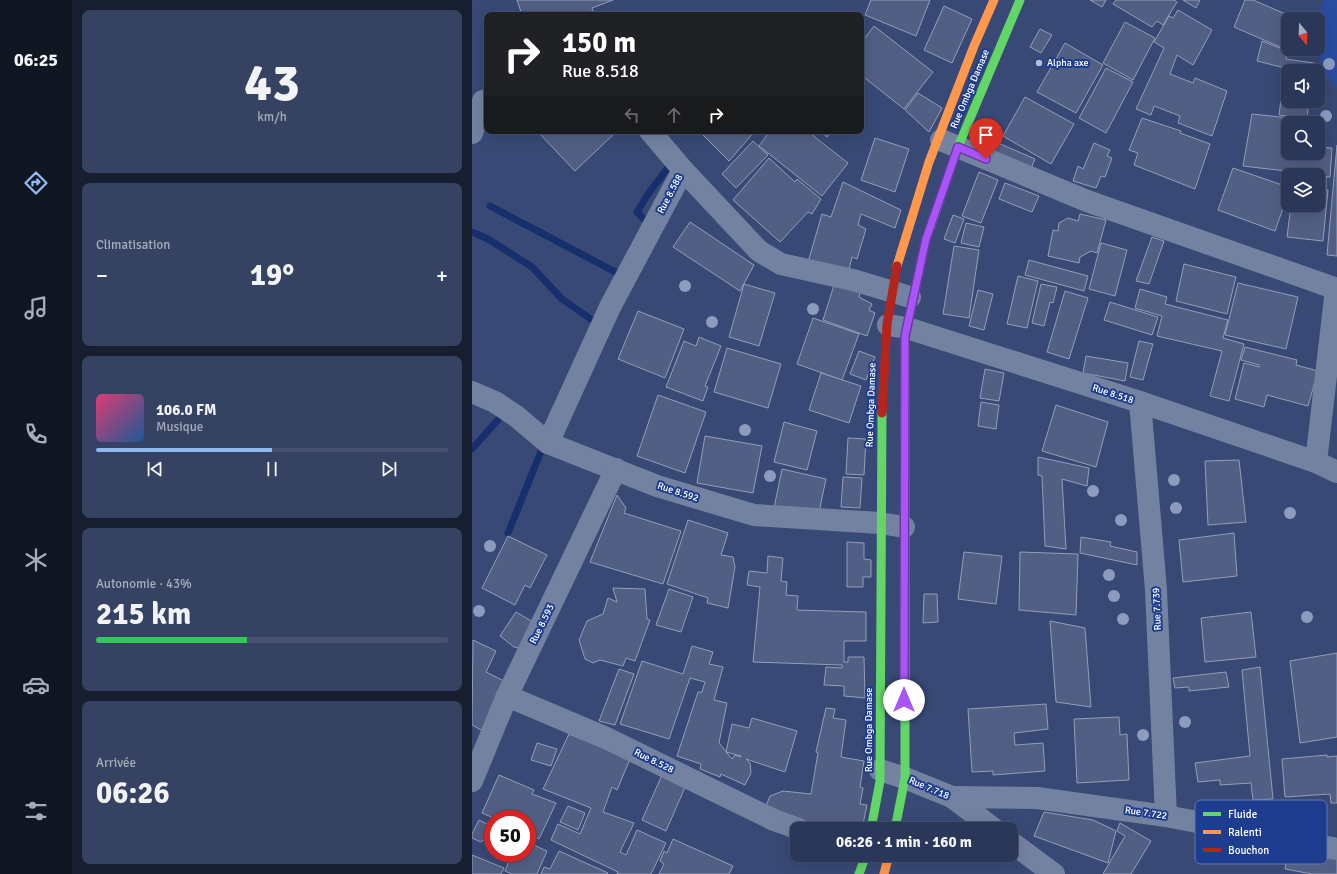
<!DOCTYPE html>
<html lang="fr">
<meta charset="utf-8">
<style>
:root{--surface:#2a3758;--page:#364261;--text:#f1f3f6;--muted:#a5acba;--line:#46516e;--accent:#90b9f0}
body{margin:0;font-family:Signika,sans-serif;background:var(--page);color:var(--text);height:100vh;display:flex;flex-direction:column;font-size:15px;white-space:nowrap}
*{box-sizing:border-box;margin:0}
p{font-size:13px;color:var(--muted)}
.icon{flex:none;width:22px;height:22px;fill:none;stroke:currentColor;stroke-width:2;stroke-linecap:round;stroke-linejoin:round}
.map{position:relative;flex:1;overflow:hidden}
.drawer{display:flex;flex-direction:column;gap:10px;padding:10px;background:#171e30;width:400px}
.drawer>*{flex:none}
.top-card{position:absolute;left:12px;top:12px;width:380px;height:122px;border-radius:8px;box-shadow:0 4px 16px #0002,0 0 0 1px var(--line);background:#202124;color:#fff;overflow:hidden}
.needle{width:26px;rotate:161deg}
.fabs{position:absolute;left:809px;top:12px;display:grid;gap:8px}
.fabs a{display:grid;place-items:center;width:44px;height:44px;border-radius:8px;background:var(--surface);box-shadow:0 4px 16px #0002,0 0 0 1px var(--line);font-size:20px}
.speed{position:absolute;left:12px;top:810px;display:flex;gap:8px;font-size:20px;font-weight:700;text-align:center}
.speed>*{display:grid;place-content:center;width:52px;height:52px;border-radius:50%;background:var(--surface);box-shadow:0 4px 16px #0002,0 0 0 1px var(--line);line-height:1}
.speed .limit{border:6px solid #d22;background:#fff;color:#111}
.pin{position:absolute;display:grid;place-items:center;width:34px;height:34px;color:#fff;margin:-41px -17px;border-radius:50% 50% 50% 0;rotate:-45deg;box-shadow:0 0 4px #0007}
.pin .icon{rotate:45deg}
.me{position:absolute;width:44px;margin:-22px;rotate:0deg;stroke-linejoin:round;filter:drop-shadow(0 0 3px #0008)}
.turn{display:flex;align-items:center;gap:14px;height:84px;padding:0 12px;font-size:18px}
.turn .icon{width:52px;height:52px;stroke-width:2.5}
.turn b{display:block;font-size:28px;line-height:34px}
.lanes{display:flex;align-items:center;height:38px;padding:0 12px;background:#0003;justify-content:center;gap:20px;direction:ltr}
.lanes .off{opacity:.35}
.big{font-size:30px;font-weight:700;line-height:1.1}
.drawer .card{flex:1;display:flex;flex-direction:column;justify-content:center;gap:6px;min-width:0;padding:0 14px;border-radius:8px;background:var(--page)}
.drawer .dial{align-items:center;gap:0}
.dial b{font-size:52px;line-height:1}
.song{display:flex;align-items:center;gap:12px}
.cover{width:48px;height:48px;border-radius:6px;background:linear-gradient(135deg,hsl(340 70% 55%),hsl(210 70% 35%))}
.played{height:4px;border-radius:2px;background:linear-gradient(90deg,var(--accent) 50%,var(--line) 50%)}
.keys{display:flex;justify-content:space-around;direction:ltr}
.heat{display:flex;justify-content:space-between;align-items:center;font-size:22px;direction:ltr}
.charge{height:6px;border-radius:3px;background:linear-gradient(90deg,#34c759 43%,var(--line) 0)}
.trip{position:absolute;left:318px;top:822px;width:228px;height:40px;border-radius:8px;background:var(--surface);box-shadow:0 4px 16px #0002,0 0 0 1px var(--line);font-weight:700;line-height:40px;text-align:center}
main{display:flex;flex:1;min-height:0}
.tabs{display:flex;flex-direction:column;width:72px;justify-content:space-around;align-items:center;background:#111623;color:var(--muted)}
.tabs .icon{width:28px;height:28px}
.tabs .on{color:var(--accent)}
.tabs b{font-size:18px;color:var(--text)}
.map>svg:first-child{display:block}
.green{fill:#2a4ca0}
.lines{fill:none;stroke-linecap:round;stroke-linejoin:round}
.stream{stroke:#182f6e;stroke-width:7}
.building{fill:#525f84;stroke:#949eb7}
.street{stroke:#7482a1;stroke-width:22}
.fast{stroke:#63d668;stroke-width:9}
.slow{stroke:#ff974d;stroke-width:9}
.jam{stroke:#b3261e;stroke-width:9}
.tree{fill:#8d9bbe}
.route-casing{stroke:#6d37a1;stroke-width:10}
.route{stroke:#a855f7;stroke-width:7}
.poi-dot{fill:#b9bfcf;stroke:#1f3d8e;stroke-width:1.5}
.labels{text-anchor:middle;dominant-baseline:central;stroke-width:4;stroke-linejoin:round;paint-order:stroke}
.poi-label{font-size:10px;fill:#fff;stroke:#1f3d8e;text-anchor:start}
.street-label{font-size:10px;fill:#fff;stroke:#1f3d8e}
.key{fill:#1f3d8e;stroke:#6277b0;stroke-width:1}
.key-label{font-size:11px;fill:#fff}
</style>
<main>
<nav class="tabs">
<b>06:25</b>
<svg class="icon on" aria-label="directions" viewBox="0 0 24 24"><path d="M12 3l9 9-9 9-9-9zM9 14v-3h6M13 9l2 2-2 2"/></svg>
<svg class="icon" aria-label="music" viewBox="0 0 24 24"><path d="M9 18V5l10-2v13"/><circle cx="6" cy="18" r="3"/><circle cx="16" cy="16" r="3"/></svg>
<svg class="icon" aria-label="phone" viewBox="0 0 24 24"><path d="M5 4h4l2 5-3 2q2 4 5 5l2-3 5 2v4C11 20 4 13 5 4z"/></svg>
<svg class="icon" aria-label="climate" viewBox="0 0 24 24"><path d="M12 3v18M4 7l16 10M4 17L20 7"/></svg>
<svg class="icon" aria-label="car" viewBox="0 0 24 24"><path d="M5 17H2v-5l4-1 3-4h7l3 4 3 1v5h-3M9 17h6M6 11h13"/><circle cx="7" cy="17" r="2"/><circle cx="17" cy="17" r="2"/></svg>
<svg class="icon" aria-label="filters" viewBox="0 0 24 24"><path d="M4 7h16M4 17h16"/><circle cx="9" cy="7" r="2"/><circle cx="15" cy="17" r="2"/></svg>
</nav>
<section class="drawer">
<div class="card dial"><b>43</b><p>km/h</p></div>
<div class="card"><p>Climatisation</p>
<div class="heat"><a>−</a><b class="big">19°</b><a>+</a></div>
</div>
<div class="card">
<div class="song"><i class="cover"></i><div><b>106.0 FM</b><p>Musique</p></div></div>
<div class="played"></div>
<div class="keys"><svg class="icon" aria-label="previous" viewBox="0 0 24 24"><path d="M18 5L8 12l10 7zM5 5v14"/></svg><svg class="icon" aria-label="pause" viewBox="0 0 24 24"><path d="M8 5v14M16 5v14"/></svg><svg class="icon" aria-label="next" viewBox="0 0 24 24"><path d="M6 5l10 7-10 7zM19 5v14"/></svg></div>
</div>
<div class="card"><p>Autonomie · 43%</p><b class="big">215 km</b><div class="charge"></div></div>
<div class="card"><p>Arrivée</p><b class="big">06:26</b></div>
</section>
<div class="map">
<svg width="865" height="874" viewBox="0 0 865 874">
<rect width="100%" height="100%" fill="#384975"/>
<path class="green" d="M852,0H865V87C853,77 849,63 845,49H846L845,19Z"/>
<g class="lines">
<g class="stream">
<polyline points="18,206 153,277"/>
<polyline points="179,226 165,212 176,194 199,164"/>
<polyline points="0,232 16,239 60,267 90,299 126,324"/>
<polyline points="0,449 33,412"/>
<polyline points="36,533 72,444"/>
</g>
</g>
<g class="building">
<polygon points="45,0 141,0 120,8 122,15 50,15"/>
<polygon points="399,0 458,0 444,36 393,15"/>
<polygon points="618,0 634,0 630,7"/>
<polygon points="644,0 702,0 705,2 691,25 685,21 680,27 641,4"/>
<polygon points="711,0 728,0 724,8"/>
<polygon points="773,0 781,0 825,19 816,19 816,47 815,50 762,27"/>
<polygon points="472,6 500,19 480,63 452,50"/>
<polygon points="706,10 740,30 721,65 705,55 698,74 721,83 723,78 755,91 740,136 706,123 708,116 682,106 679,115 664,109 692,48 682,42 697,16 701,18"/>
<polygon points="653,22 683,38 661,80 631,63"/>
<polygon points="402,26 461,72 432,109 389,75 389,43"/>
<polygon points="568,29 580,35 569,53 558,47"/>
<polygon points="790,41 815,51 814,59 842,63 841,71 816,71 816,101 837,101 835,119 807,115 813,68 785,61"/>
<polygon points="593,43 631,65 604,113 565,92"/>
<polygon points="634,68 661,82 634,133 607,118"/>
<polygon points="446,93 470,108 457,132 433,110"/>
<polygon points="553,97 602,124 579,164 531,136"/>
<polygon points="780,114 846,121 846,123 816,123 816,153 846,153 846,147 860,148 858,177 854,177 854,189 846,187 846,175 813,175 814,171 771,166"/>
<polygon points="670,118 709,131 708,133 738,144 723,189 662,165 666,153 657,150"/>
<polygon points="65,131 145,131 103,171"/>
<polygon points="227,131 283,131 257,161"/>
<polygon points="298,131 335,131 376,163 350,196 287,146"/>
<polygon points="348,131 361,131 355,137"/>
<polygon points="403,138 437,149 423,192 389,180"/>
<polygon points="281,141 296,155 264,188 250,174"/>
<polygon points="526,143 563,159 557,173 520,156"/>
<polygon points="622,143 638,150 635,156 640,158 633,177 629,176 624,188 601,181 606,166 611,169"/>
<polygon points="865,145 865,256 855,255"/>
<polygon points="297,158 323,182 325,179 349,199 340,214 336,212 308,242 261,200"/>
<polygon points="761,168 816,187 816,194 803,231 746,210"/>
<polygon points="507,172 526,180 509,223 490,216"/>
<polygon points="371,182 429,210 423,228 389,214 386,225 394,229 385,259 380,257 377,270 336,262 350,214 359,217"/>
<polygon points="533,183 567,196 560,212 527,199"/>
<polygon points="846,189 856,190 851,241 815,237 819,205 846,205"/>
<polygon points="608,214 634,220 625,253 619,251 608,257 607,263 576,256 581,230 586,231 587,223 596,218 606,221"/>
<polygon points="481,215 492,219 483,243 472,239"/>
<polygon points="218,222 282,265 268,291 201,247"/>
<polygon points="494,223 512,227 507,247 489,243"/>
<polygon points="680,237 692,241 677,284 664,281"/>
<polygon points="629,243 655,250 643,296 617,289"/>
<polygon points="482,246 507,250 497,318 471,314"/>
<polygon points="557,260 616,276 612,291 553,275"/>
<polygon points="712,264 764,277 755,314 704,301"/>
<polygon points="546,276 566,281 555,328 535,324"/>
<polygon points="363,282 389,290 387,297 400,304 397,310 403,313 395,336 351,320"/>
<polygon points="766,283 826,297 814,349 753,335"/>
<polygon points="272,284 303,293 287,346 257,337"/>
<polygon points="569,284 585,287 581,303 578,302 572,326 560,323"/>
<polygon points="668,289 695,297 693,304 756,320 751,338 772,344 757,401 738,396 750,351 685,336 690,316 663,308"/>
<polygon points="506,290 521,294 512,330 497,326"/>
<polygon points="593,291 616,298 597,359 575,352"/>
<polygon points="638,302 686,317 680,335 632,320"/>
<polygon points="166,311 212,329 193,378 146,359"/>
<polygon points="341,318 387,334 370,380 325,364"/>
<polygon points="227,337 249,346 233,386 236,387 231,401 194,387 212,341 224,346"/>
<polygon points="667,341 681,344 671,380 658,377"/>
<polygon points="773,347 825,360 824,365 846,371 836,406 795,395 792,407 763,399 772,363 787,367 787,365 769,360"/>
<polygon points="255,348 309,364 296,408 242,392"/>
<polygon points="387,351 403,357 394,380 378,374"/>
<polygon points="614,356 656,363 653,381 611,373"/>
<polygon points="513,369 532,373 527,401 508,398"/>
<polygon points="349,373 389,386 377,423 337,410"/>
<polygon points="186,395 234,412 213,473 165,456"/>
<polygon points="509,402 527,405 524,429 506,426"/>
<polygon points="584,405 636,422 624,467 570,451"/>
<polygon points="312,422 345,431 335,470 302,462"/>
<polygon points="233,436 290,446 281,493 225,483"/>
<polygon points="376,438 394,439 392,475 374,474"/>
<polygon points="566,457 617,468 615,486 590,479 594,549 573,546 570,476 566,475"/>
<polygon points="767,460 774,522 736,525 733,461"/>
<polygon points="310,469 354,479 346,517 302,508"/>
<polygon points="371,477 390,478 388,508 369,507"/>
<polygon points="145,495 154,508 152,513 209,531 191,584 118,562"/>
<polygon points="216,520 256,533 249,555 261,557 263,567 256,608 235,603 236,598 195,584"/>
<polygon points="762,533 765,576 711,582 707,540"/>
<polygon points="36,536 75,555 58,588 53,585 43,605 10,588"/>
<polygon points="609,537 639,542 638,546 665,552 665,565 608,553"/>
<polygon points="375,542 392,543 392,559 399,560 399,577 391,577 391,587 375,587"/>
<polygon points="492,552 530,556 524,604 486,599"/>
<polygon points="548,552 606,554 604,615 547,610"/>
<polygon points="296,556 311,558 309,581 315,582 314,595 326,596 325,610 394,612 394,641 372,641 372,662 376,662 376,657 392,657 393,698 372,696 372,686 352,685 354,667 370,668 370,665 281,662 288,587 275,585 277,571 295,573"/>
<polygon points="141,588 173,589 175,619 178,620 163,661 154,658 151,666 128,660 121,663 113,659 107,640 115,621 131,614 136,598 145,602"/>
<polygon points="197,589 221,597 209,632 184,625"/>
<polygon points="452,594 465,594 466,622 451,623"/>
<polygon points="44,612 66,625 50,649 42,647 28,636"/>
<polygon points="779,612 784,657 733,662 729,618"/>
<polygon points="578,621 613,628 619,707 584,702"/>
<polygon points="1,640 24,651 14,672 34,682 11,731 0,725"/>
<polygon points="220,646 241,652 237,664 251,667 242,700 255,703 247,743 260,759 263,755 269,757 269,756 254,752 260,724 277,728 280,718 325,731 313,772 274,759 278,763 279,773 273,785 249,774 248,777 228,769 229,764 205,756 226,692 230,692 233,682 218,678 197,739 148,724 170,661 211,674"/>
<polygon points="865,653 865,737 828,743 818,661"/>
<polygon points="788,667 801,799 781,800 779,783 748,785 748,780 726,782 723,763 778,756 770,670"/>
<polygon points="147,669 162,674 143,725 127,721"/>
<polygon points="754,672 757,687 717,691 717,687 703,688 701,678"/>
<polygon points="574,704 576,729 542,733 543,745 571,743 573,771 521,775 521,771 500,772 496,709"/>
<polygon points="354,708 363,709 361,718 374,720 369,757 392,761 388,787 391,788 388,804 395,805 390,829 373,828 373,829 346,829 339,827 294,806 298,796 311,791 339,794 346,753 344,752"/>
<polygon points="647,717 648,735 655,734 657,780 605,783 602,719"/>
<polygon points="97,734 158,759 145,790 140,787 131,812 162,823 148,852 154,855 165,830 194,843 179,874 145,874 146,872 79,840 86,824 108,834 119,808 71,789"/>
<polygon points="65,743 85,749 79,766 59,760"/>
<polygon points="855,755 855,757 865,756 865,803 859,803 858,794 813,797 810,759"/>
<polygon points="27,775 62,790 60,794 84,803 67,839 55,833 55,819 24,819 10,813"/>
<polygon points="190,775 214,785 194,831 170,820"/>
<polygon points="96,806 113,813 106,830 88,822"/>
<polygon points="572,812 621,820 644,831 636,863 562,836"/>
<polygon points="7,820 21,827 21,847 15,845 16,843 11,840 9,842 0,838 0,834"/>
<polygon points="648,823 679,841 659,874 631,874 653,836 645,831"/>
<polygon points="201,839 261,866 257,874 187,874 192,864 188,861 192,851 195,853"/>
<polygon points="55,842 75,851 65,874 40,874 33,871 40,854 36,853 55,853"/>
<polygon points="87,851 136,873 135,874 69,874 72,867 78,869"/>
<polygon points="818,852 865,859 865,874 840,874 813,869 815,858 818,858"/>
<polygon points="0,855 32,868 29,874 0,874"/>
</g>
<g class="lines">
<g class="street">
<polyline points="178,131 211,170"/>
<polyline points="0,133 11,101 15,100"/>
<polyline points="469,140 615,201 865,289"/>
<polyline points="416,325 435,328 668,402 844,462 865,472"/>
<polyline points="0,392 23,402 44,416 76,443 185,486 282,515 408,523 432,527"/>
<polyline points="668,402 684,590 694,816"/>
<polyline points="76,443 138,307 211,170 287,251 309,264 381,280 438,297"/>
<polyline points="844,462 864,289"/>
<polyline points="35,696 132,737 302,820 327,829"/>
<polyline points="408,770 433,778 480,797 522,829"/>
<polyline points="0,781 35,696 144,469"/>
<polyline points="480,797 565,798 694,816 865,849"/>
<polyline points="539,842 582,874"/>
</g>
<g class="fast">
<polyline points="459,226 486,147 548,0"/>
<polyline points="399,829 408,781 410,413"/>
<polyline points="423,829 433,778 433,430"/>
<polyline points="387,874 394,855"/>
</g>
<g class="slow">
<polyline points="425,266 457,162 502,46 522,0"/>
<polyline points="433,430 433,336 454,239 459,226"/>
<polyline points="412,874 417,855"/>
</g>
<polyline class="jam" points="410,413 415,324 425,266"/>
</g>
<g class="tree">
<circle cx="857" cy="64" r="6"/>
<circle cx="854" cy="116" r="6"/>
<circle cx="213" cy="286" r="6"/>
<circle cx="341" cy="309" r="6"/>
<circle cx="240" cy="322" r="6"/>
<circle cx="273" cy="430" r="6"/>
<circle cx="298" cy="476" r="6"/>
<circle cx="702" cy="480" r="6"/>
<circle cx="621" cy="491" r="6"/>
<circle cx="704" cy="508" r="6"/>
<circle cx="818" cy="513" r="6"/>
<circle cx="649" cy="520" r="6"/>
<circle cx="18" cy="546" r="6"/>
<circle cx="637" cy="575" r="6"/>
<circle cx="642" cy="596" r="6"/>
<circle cx="7" cy="611" r="6"/>
<circle cx="835" cy="617" r="6"/>
<circle cx="651" cy="619" r="6"/>
<circle cx="713" cy="722" r="6"/>
<circle cx="671" cy="735" r="6"/>
</g>
<g class="lines">
<g class="route-casing">
<polyline id="route" points="432,700 433,336 454,239 486,147 514,159"/>
</g>
<use href="#route" class="route"/>
</g>
<circle class="poi-dot" cx="567" cy="63" r="4"/>
<g class="labels">
<g class="poi-label">
<text x="575" y="63">Alpha axe</text>
</g>
<g class="street-label">
<text transform="translate(498 89) rotate(-67)">Rue Ombga Damase</text>
<text transform="translate(198 194) rotate(-62)">Rue 8.588</text>
<text transform="translate(641 394) rotate(18)">Rue 8.518</text>
<text transform="translate(399 405) rotate(-88)">Rue Ombga Damase</text>
<text transform="translate(206 492) rotate(18)">Rue 8.592</text>
<text transform="translate(685 609) rotate(-93)">Rue 7.739</text>
<text transform="translate(70 624) rotate(-64)">Rue 8.593</text>
<text transform="translate(397 730) rotate(-90)">Rue Ombga Damase</text>
<text transform="translate(182 761) rotate(26)">Rue 8.528</text>
<text transform="translate(457 788) rotate(23)">Rue 7.718</text>
<text transform="translate(674 813) rotate(8)">Rue 7.722</text>
</g>
</g>
<rect x="723" y="800" width="132" height="64" rx="6" class="key"/>
<rect x="731" y="812" width="18" height="4" fill="#63d668"/>
<rect x="731" y="830" width="18" height="4" fill="#ff974d"/>
<rect x="731" y="848" width="18" height="4" fill="#b3261e"/>
<g class="key-label">
<text x="756" y="818">Fluide</text>
<text x="756" y="836">Ralenti</text>
<text x="756" y="854">Bouchon</text>
</g>
</svg>
<div class="fabs">
<a><svg class="needle" viewBox="-14 -14 28 28"><path d="M0-13l5 13h-10z" fill="#e53935"/><path d="M0 13l5-13h-10z" fill="#a5acba"/></svg></a>
<a><svg class="icon" aria-label="sound" viewBox="0 0 24 24"><path d="M4 9h4l5-4v14l-5-4H4zM17 9q2 3 0 6"/></svg></a>
<a><svg class="icon" aria-label="search" viewBox="0 0 24 24"><circle cx="10" cy="10" r="6"/><path d="M15 15l6 6"/></svg></a>
<a><svg class="icon" aria-label="layers" viewBox="0 0 24 24"><path d="M12 4l9 5-9 5-9-5zM3 14l9 5 9-5"/></svg></a>
</div>
<div class="speed"><div class="limit">50</div></div>
<div class="pin" style="left:514px;top:159px;background:#d93025"><svg class="icon" aria-label="arrive" viewBox="0 0 24 24"><path d="M6 21V4h12l-3 4 3 4H6"/></svg></div>
<svg class="me" style="left:432px;top:700px" viewBox="-20 -20 40 40"><circle r="19" fill="#fff"/><path d="M0-13L10 11 0 6-10 11z" fill="#a855f7"/></svg>
<div class="trip">06:26 · 1 min · 160 m</div>
<div class="top-card">
<div class="turn"><svg class="icon" aria-label="right" viewBox="0 0 24 24"><path d="M7 20v-9h11M14 6l5 5-5 5"/></svg><div><b>150 m</b>Rue 8.518</div></div>
<div class="lanes"><svg class="icon off" aria-label="left" viewBox="0 0 24 24"><path d="M17 20v-9H6M10 6l-5 5 5 5"/></svg><svg class="icon off" aria-label="ahead" viewBox="0 0 24 24"><path d="M12 20V5M6 11l6-6 6 6"/></svg><svg class="icon" aria-label="right" viewBox="0 0 24 24"><path d="M7 20v-9h11M14 6l5 5-5 5"/></svg></div>
</div>
</div>
</main>
